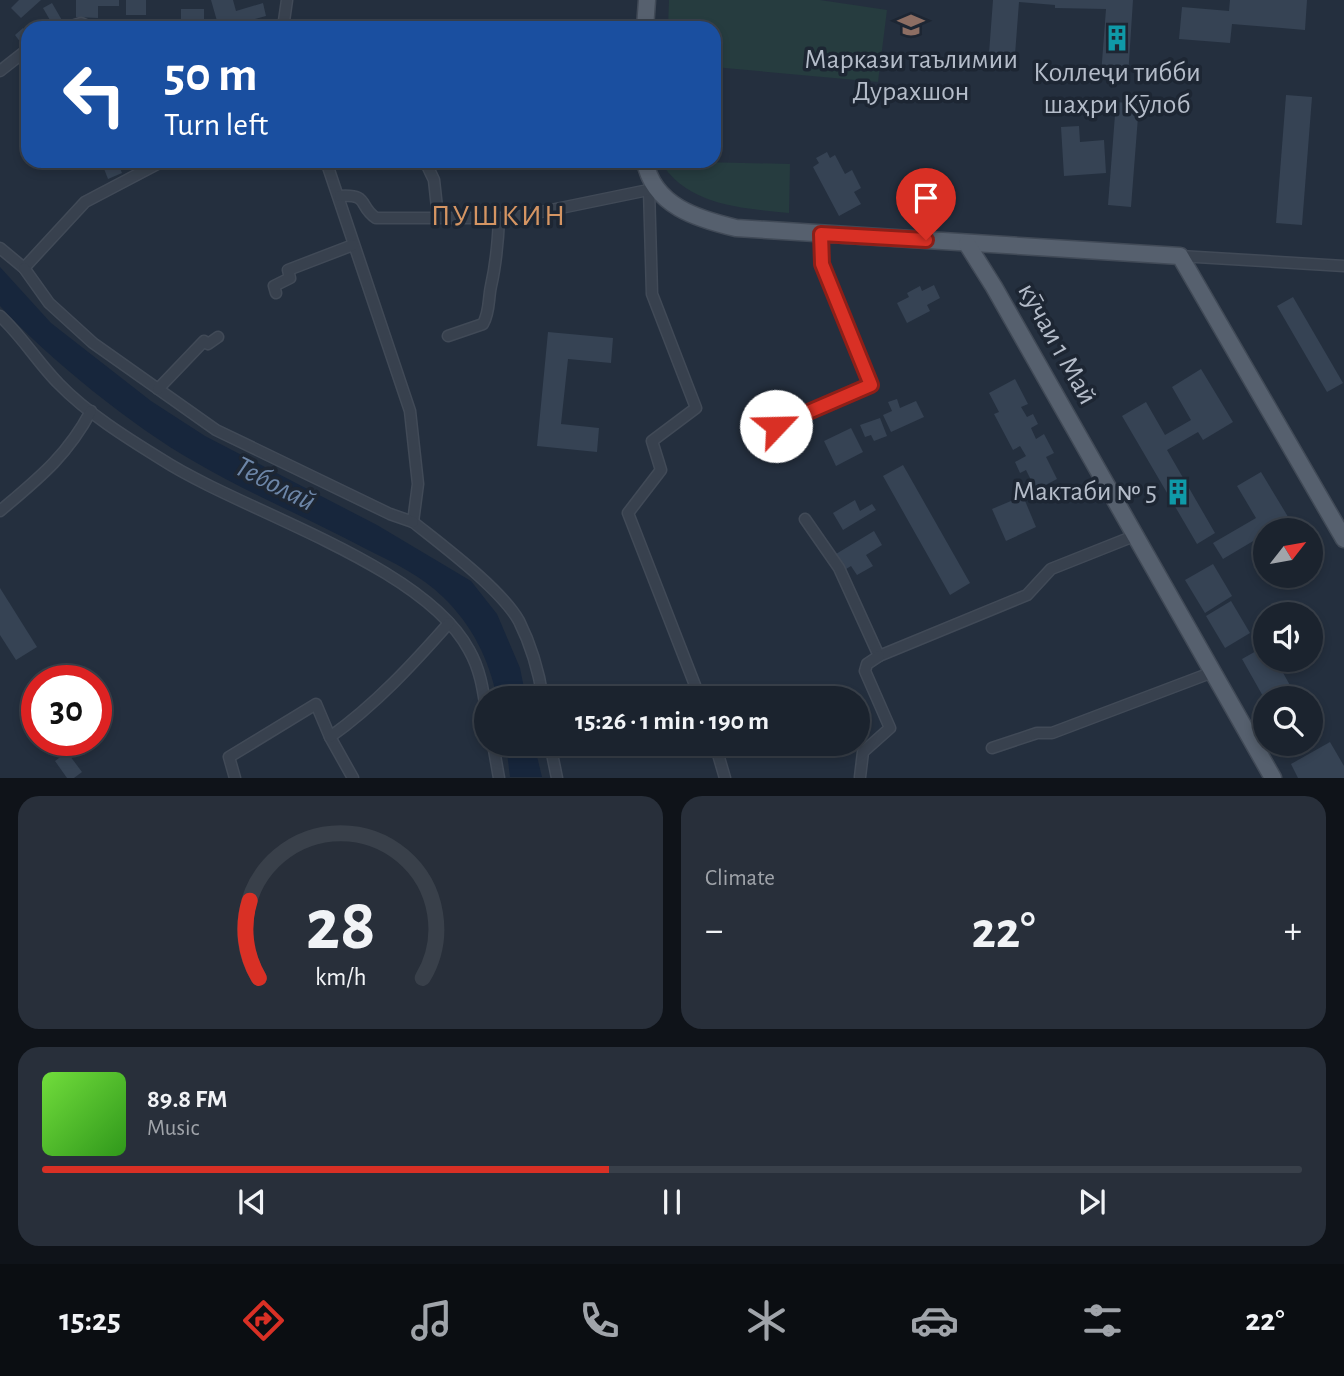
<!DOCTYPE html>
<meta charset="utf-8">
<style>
:root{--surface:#1b232e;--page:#282f3a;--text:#f1f3f6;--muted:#a0a4aa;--line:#39404a;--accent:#d93025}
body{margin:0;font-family:"Alegreya Sans",sans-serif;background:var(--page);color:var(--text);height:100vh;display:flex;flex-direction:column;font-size:26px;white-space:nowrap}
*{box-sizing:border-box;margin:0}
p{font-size:23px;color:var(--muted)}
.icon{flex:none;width:38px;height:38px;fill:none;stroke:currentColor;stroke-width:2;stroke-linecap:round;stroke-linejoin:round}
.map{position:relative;height:778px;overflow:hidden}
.panel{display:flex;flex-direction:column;gap:18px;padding:18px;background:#0f1319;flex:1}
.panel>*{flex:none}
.banner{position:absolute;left:21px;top:21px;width:700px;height:147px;border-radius:21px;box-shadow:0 4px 10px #0003,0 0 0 2px var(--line);background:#1a4fa0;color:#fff;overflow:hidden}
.needle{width:46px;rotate:59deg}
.fabs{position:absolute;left:1253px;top:518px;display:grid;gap:14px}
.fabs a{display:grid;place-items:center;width:70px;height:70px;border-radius:50%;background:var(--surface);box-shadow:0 4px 10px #0003,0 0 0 2px var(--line);font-size:35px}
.speed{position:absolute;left:21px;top:665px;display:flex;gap:14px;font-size:35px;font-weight:700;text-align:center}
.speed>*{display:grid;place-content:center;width:91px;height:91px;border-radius:50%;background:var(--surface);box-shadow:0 4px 10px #0003,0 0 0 2px var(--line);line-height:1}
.speed .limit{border:10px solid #d22;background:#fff;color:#111}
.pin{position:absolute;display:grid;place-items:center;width:60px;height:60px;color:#fff;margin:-72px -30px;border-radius:50% 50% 50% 0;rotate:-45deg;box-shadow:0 0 7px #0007}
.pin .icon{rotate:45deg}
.me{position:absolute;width:77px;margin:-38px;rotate:66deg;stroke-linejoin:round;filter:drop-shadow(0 0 5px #0008)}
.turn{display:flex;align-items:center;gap:24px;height:147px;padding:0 28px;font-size:32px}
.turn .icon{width:91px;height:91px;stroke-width:2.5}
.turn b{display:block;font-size:49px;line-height:60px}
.big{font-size:52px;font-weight:600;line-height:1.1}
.panel .widget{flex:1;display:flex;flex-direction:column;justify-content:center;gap:10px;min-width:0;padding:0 24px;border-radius:21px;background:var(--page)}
.panel .dial{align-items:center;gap:0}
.dial svg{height:182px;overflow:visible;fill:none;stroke:var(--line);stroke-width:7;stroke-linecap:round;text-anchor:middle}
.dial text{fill:var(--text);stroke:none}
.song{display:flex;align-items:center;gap:21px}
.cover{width:84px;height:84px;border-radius:10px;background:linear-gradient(135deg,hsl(100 70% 55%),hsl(110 70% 35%))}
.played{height:7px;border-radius:4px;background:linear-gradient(90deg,var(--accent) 45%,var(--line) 45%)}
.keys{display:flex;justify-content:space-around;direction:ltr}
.heat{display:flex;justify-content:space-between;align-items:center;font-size:38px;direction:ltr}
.panel .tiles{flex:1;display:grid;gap:18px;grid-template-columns:1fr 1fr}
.widget:last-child{grid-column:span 2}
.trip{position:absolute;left:474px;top:686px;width:396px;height:70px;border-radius:35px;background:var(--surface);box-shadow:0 4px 10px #0003,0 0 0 2px var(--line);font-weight:600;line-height:70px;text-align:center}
.tab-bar{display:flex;height:112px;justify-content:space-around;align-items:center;background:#0b0e12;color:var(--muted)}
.tab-bar .icon{width:49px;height:49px}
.tab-bar .selected{color:var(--accent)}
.tab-bar b{font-size:32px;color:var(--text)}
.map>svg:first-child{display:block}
.green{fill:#263c3f}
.water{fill:#17263c}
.building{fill:#364354}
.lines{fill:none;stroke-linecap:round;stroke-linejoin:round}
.minor-casing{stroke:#414a57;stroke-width:13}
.primary-casing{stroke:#414a57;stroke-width:19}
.minor{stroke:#38414e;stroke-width:10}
.primary{stroke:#56606e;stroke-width:16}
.route-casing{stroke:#8d1f18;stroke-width:18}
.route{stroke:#d93025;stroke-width:12}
.labels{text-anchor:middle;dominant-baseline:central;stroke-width:7;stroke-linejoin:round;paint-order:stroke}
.poi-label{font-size:28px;fill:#b4bcc9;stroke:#1d2633}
.street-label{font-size:28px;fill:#b4bcc9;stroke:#1d2633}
.neighbourhood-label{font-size:30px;letter-spacing:2px;fill:#d59563;stroke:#1d2633}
.water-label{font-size:30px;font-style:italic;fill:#6d86a8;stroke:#1d2633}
</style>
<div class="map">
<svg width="1344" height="778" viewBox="0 0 1344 778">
<rect width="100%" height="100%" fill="#242f3e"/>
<g class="green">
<polygon points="669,0 820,0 887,10 878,82 714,67 714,28 668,28"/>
<path d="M660,161L790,164L789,213C742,208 687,206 660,161Z"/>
</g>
<g class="water">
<path d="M0,267L51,323L151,401L205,436L377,525L471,581L497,614L520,668L526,698H497C489,659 472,625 443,597C422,576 392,562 366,549C310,519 250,494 195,462C133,427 48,358 0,306Z"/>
<polygon points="506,744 534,744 542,777 510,777"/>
</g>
<g class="building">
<polygon points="19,0 41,0 21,18 11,8"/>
<polygon points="76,0 119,0 119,6 98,6 98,18 76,17"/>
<rect x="126" y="0" width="20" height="15"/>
<polygon points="211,0 233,0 236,11 263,3 266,16 251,20 253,28 219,28"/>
<polygon points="993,0 1133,0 1128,77 1101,75 1106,9 1055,8 1055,5 1019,2 1014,68 988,67"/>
<polygon points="1230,0 1307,0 1305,30 1232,24 1230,43 1179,39 1182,7 1229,11"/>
<polygon points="52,3 63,22 54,27 43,8"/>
<rect x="181" y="9" width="23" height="16"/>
<polygon points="23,28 28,34 28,44 24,47 15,35"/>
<polygon points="1286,95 1312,97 1302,225 1276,223"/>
<polygon points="1116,102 1139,104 1131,207 1108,205"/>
<polygon points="1079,126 1080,142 1104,140 1106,173 1064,176 1061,127"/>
<polygon points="827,152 830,158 835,155 845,174 852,170 861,188 854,192 861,204 839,216 813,167 819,163 816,158"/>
<polygon points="101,161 117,161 122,173 108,179"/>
<polygon points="934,285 940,298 927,305 930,311 907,323 897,303 909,297 907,293 920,286 922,291"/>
<polygon points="1293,297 1343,383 1327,392 1277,306"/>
<polygon points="548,332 613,338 611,363 568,359 561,424 599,428 597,452 537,446"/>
<polygon points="1201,369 1233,422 1203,440 1198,432 1167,450 1215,533 1197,544 1122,416 1146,402 1165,435 1191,420 1172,387"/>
<polygon points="1015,379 1028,404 1021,407 1027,417 1033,414 1038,424 1031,428 1036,439 1044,434 1054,453 1046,457 1057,479 1036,490 1026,470 1020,473 1015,462 1026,456 1020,446 1013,450 994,414 999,412 989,393"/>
<polygon points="897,399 900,408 916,401 924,417 891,432 883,415 892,411 888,402"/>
<polygon points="880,418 887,436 874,441 871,435 865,437 860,425"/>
<polygon points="851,428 863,452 836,466 824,441"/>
<polygon points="903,465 970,583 950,595 883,476"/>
<polygon points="1261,472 1296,530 1265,530 1265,534 1223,559 1213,543 1256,518 1237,486"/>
<polygon points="1023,496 1036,527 1006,541 992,509"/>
<polygon points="855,500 860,511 872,504 876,510 843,530 833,513"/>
<polygon points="874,531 882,545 866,555 873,566 857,575 851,566 846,569 836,554"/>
<polygon points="1213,564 1232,596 1205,613 1185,580"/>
<polygon points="0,588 37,647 16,660 0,635"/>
<polygon points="1231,601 1250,633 1225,648 1206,616"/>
<polygon points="1265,646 1265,660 1276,660 1297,698 1264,698 1242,659"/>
<polygon points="1330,742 1344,766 1344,778 1298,778 1291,764"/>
<polygon points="67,752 82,772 74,778 67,778 55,761"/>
</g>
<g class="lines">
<g class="minor-casing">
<g id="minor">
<polyline points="66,28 81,23 92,28"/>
<polyline points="283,28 287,0"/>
<polyline points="0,71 28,49"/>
<path d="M326,161L410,411L418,484L413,522C443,546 501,589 519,621C531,645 539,673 543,698"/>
<polyline points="425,161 434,180 438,217"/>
<polyline points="649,189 652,294 696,408 652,441 661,470 628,513 700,698"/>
<path d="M340,196C370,194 358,206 376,218H512L653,189"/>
<polyline points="0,248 24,268 85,202 163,161"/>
<polyline points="1180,256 1344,266"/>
<polyline points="24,268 49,303 93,343 216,430 390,514 413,522"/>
<polyline points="276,293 274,286 290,278 288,270 353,245"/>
<path d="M0,316C22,336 38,363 59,384C87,413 127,438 161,459C243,512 423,564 469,650C480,669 483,689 486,710"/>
<path d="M448,336L483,324C490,311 488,300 491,286C496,264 498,242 499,219"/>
<polyline points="158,389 204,341 208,344 218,337"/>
<polyline points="777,426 871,385 822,263 821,234"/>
<path d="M0,511C39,478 67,456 91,411"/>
<polyline points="805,519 839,568 879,656 1027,595 1051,569 1134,536"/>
<polyline points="330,737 353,778"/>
<polyline points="493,744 499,778"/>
<polyline points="550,744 557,778"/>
<polyline points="715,744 725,778"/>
<polyline points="992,748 1037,733 1052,733 1213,672"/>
<polyline points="860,777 863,752 890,728 865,671 867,664 879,656"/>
<path d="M235,778L229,757L316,704L330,737C375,705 413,664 449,623"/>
</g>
</g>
<g class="primary-casing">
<g id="primary">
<polyline points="645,28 647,0"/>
<path d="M645,161C653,206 698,219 736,228L1180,256L1344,539"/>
<polyline points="967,244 994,287 1273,778"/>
</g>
</g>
<use href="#minor" class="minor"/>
<use href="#primary" class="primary"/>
</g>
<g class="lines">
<g class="route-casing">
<polyline id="route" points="776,426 871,385 822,264 821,234 926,240"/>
</g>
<use href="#route" class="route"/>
</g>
<defs>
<g id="university-bare" transform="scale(2.1)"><path d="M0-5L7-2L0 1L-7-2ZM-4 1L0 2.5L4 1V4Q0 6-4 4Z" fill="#8d6e63" stroke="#1d2633" stroke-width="2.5" paint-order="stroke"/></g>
<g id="building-bare" transform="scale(2.1)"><path d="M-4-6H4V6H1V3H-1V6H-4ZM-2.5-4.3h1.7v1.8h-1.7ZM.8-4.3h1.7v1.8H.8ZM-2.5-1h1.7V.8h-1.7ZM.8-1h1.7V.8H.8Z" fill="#0f9aa8" stroke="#1d2633" stroke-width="2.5" paint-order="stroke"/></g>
</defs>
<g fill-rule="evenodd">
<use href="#university-bare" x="911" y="25"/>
<use href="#building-bare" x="1117" y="38"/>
<use href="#building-bare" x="1178" y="492"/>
</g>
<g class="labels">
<g class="poi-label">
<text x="911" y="60">Маркази таълимии<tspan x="911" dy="32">Дурахшон</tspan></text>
<text x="1117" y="73">Коллеҷи тибби<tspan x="1117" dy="32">шаҳри Кӯлоб</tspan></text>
<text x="1157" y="492" text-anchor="end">Мактаби № 5</text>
</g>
<g class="street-label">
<text transform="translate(1057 344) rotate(61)">кӯчаи 1 Май</text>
</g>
<g class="neighbourhood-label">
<text x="499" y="216">ПУШКИН</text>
</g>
<g class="water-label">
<text transform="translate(275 484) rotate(27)">Теболай</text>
</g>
</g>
</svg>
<div class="fabs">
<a><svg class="needle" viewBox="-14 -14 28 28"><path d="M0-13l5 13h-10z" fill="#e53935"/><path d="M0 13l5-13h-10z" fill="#a0a4aa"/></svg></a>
<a><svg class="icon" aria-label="sound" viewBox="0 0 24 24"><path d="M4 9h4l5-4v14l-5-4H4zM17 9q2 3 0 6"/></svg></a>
<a><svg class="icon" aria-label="search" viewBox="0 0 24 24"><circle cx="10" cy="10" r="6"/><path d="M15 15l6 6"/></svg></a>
</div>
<div class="speed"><div class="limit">30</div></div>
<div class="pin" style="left:926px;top:240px;background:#d93025"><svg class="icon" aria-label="arrive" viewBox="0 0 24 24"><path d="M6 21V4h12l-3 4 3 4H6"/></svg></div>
<svg class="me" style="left:776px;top:426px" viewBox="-20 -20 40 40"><circle r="19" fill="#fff"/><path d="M0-13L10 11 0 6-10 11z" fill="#d93025"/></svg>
<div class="trip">15:26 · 1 min · 190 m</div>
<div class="banner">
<div class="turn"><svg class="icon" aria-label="left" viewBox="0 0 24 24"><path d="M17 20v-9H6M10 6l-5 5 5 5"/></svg><div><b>50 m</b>Turn left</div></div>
</div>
</div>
<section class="panel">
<div class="tiles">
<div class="widget dial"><svg viewBox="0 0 100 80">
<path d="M14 69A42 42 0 1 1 86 69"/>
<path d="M14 69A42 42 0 0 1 10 35" stroke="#d93025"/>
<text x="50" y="56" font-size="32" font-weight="700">28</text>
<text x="50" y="72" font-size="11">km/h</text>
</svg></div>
<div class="widget"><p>Climate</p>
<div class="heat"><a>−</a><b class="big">22°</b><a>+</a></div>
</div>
<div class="widget">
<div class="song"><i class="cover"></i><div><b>89.8 FM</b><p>Music</p></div></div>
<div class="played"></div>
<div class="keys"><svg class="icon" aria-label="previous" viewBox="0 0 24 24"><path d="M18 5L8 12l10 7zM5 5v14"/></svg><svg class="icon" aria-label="pause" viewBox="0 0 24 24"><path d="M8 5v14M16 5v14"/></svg><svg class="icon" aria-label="next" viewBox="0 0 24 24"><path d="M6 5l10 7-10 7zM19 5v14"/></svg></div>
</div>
</div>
</section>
<nav class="tab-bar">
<b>15:25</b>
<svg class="icon selected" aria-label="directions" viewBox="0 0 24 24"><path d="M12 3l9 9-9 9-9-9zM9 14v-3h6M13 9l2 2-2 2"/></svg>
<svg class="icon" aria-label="music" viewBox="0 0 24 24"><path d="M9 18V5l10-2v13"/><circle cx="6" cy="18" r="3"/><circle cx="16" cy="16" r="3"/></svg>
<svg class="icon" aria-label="phone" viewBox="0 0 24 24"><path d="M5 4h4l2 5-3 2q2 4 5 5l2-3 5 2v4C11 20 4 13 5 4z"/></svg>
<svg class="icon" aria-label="climate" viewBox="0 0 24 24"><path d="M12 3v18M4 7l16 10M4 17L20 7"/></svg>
<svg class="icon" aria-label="car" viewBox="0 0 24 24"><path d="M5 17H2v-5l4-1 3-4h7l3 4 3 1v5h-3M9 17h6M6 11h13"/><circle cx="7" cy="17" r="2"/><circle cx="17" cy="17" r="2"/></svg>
<svg class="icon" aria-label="filters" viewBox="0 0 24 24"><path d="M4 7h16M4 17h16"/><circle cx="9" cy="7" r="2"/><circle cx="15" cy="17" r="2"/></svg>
<b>22°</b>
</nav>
